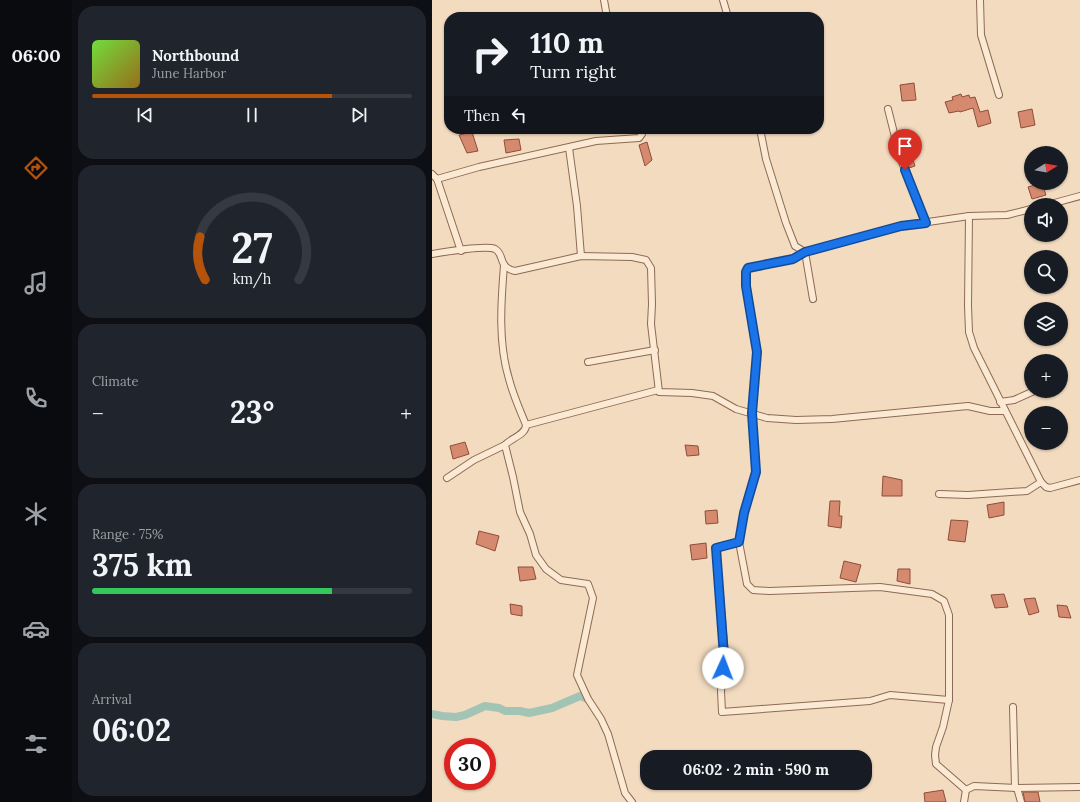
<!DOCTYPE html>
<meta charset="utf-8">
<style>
:root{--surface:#171b24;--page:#20242c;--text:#f1f3f6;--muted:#9ea1a6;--line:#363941;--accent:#b45309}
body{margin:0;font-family:Lora,serif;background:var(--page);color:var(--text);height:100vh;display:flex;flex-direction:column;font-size:15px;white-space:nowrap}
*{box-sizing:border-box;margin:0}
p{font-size:13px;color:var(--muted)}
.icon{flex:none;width:22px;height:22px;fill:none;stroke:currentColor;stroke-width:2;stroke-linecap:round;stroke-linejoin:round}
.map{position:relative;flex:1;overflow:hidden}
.panel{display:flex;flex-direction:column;gap:6px;padding:6px;background:#0d0f14;width:360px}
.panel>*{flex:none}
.hud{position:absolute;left:12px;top:12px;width:380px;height:122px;border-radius:16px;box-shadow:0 1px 3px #0004;background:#171b24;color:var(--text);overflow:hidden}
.needle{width:26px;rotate:79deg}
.buttons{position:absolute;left:592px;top:146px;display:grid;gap:8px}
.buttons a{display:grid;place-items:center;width:44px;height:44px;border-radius:50%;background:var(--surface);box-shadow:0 1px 3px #0004;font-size:20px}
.speed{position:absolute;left:12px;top:738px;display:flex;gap:8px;font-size:20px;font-weight:700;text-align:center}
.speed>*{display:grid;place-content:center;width:52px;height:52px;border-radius:50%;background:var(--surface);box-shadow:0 1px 3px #0004;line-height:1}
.speed .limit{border:6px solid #d22;background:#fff;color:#111}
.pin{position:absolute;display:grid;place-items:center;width:34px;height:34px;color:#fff;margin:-41px -17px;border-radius:50% 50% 50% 0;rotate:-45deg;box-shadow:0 0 4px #0007}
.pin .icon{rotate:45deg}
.me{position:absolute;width:44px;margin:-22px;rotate:2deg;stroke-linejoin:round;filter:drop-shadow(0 0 3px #0008)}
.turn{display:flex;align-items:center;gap:14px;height:84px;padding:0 20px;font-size:18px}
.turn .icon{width:52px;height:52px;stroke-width:2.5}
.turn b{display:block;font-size:28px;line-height:34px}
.then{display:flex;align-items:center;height:38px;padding:0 20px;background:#0003;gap:8px;font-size:15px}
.big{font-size:30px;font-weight:700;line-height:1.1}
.panel .widget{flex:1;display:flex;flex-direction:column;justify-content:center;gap:6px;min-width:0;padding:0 14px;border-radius:16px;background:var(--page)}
.panel .dial{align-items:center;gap:0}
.dial svg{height:104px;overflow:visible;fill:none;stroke:var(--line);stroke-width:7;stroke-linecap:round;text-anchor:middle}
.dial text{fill:var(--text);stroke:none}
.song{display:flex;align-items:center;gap:12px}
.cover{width:48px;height:48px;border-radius:6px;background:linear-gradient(135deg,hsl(100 70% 55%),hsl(40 70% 35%))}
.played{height:4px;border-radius:2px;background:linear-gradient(90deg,var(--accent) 75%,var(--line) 75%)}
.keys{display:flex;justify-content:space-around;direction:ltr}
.heat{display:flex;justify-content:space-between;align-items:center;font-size:22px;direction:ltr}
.charge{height:6px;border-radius:3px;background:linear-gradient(90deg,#34c759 75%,var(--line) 0)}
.trip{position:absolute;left:208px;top:750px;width:232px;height:40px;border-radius:16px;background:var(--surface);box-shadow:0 1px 3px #0004;font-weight:700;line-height:40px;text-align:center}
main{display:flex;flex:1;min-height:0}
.dock{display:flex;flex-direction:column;width:72px;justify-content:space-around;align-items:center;background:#090b0e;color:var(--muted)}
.dock .icon{width:28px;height:28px}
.dock .active{color:var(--accent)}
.dock b{font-size:18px;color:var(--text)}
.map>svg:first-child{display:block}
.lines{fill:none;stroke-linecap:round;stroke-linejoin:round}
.canal{stroke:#a2c4b5;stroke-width:8}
.building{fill:#d58a70;stroke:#8f4d38}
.minor-casing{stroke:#8d6a55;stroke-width:8}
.minor{stroke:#fce9d3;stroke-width:6}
.route-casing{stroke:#114b97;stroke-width:10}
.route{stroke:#1a73e8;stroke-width:7}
</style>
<main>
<nav class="dock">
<b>06:00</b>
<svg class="icon active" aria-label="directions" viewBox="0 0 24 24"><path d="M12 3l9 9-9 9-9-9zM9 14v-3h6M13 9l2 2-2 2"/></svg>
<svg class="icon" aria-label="music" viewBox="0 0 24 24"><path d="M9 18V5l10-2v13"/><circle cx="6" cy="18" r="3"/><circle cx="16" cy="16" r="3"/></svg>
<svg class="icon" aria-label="phone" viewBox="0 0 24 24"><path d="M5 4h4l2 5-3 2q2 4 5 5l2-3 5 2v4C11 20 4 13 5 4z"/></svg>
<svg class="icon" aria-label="climate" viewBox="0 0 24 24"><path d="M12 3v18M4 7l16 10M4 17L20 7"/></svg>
<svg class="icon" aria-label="car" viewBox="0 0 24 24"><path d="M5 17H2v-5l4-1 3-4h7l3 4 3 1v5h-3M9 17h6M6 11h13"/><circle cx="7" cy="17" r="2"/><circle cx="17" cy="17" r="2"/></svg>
<svg class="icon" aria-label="filters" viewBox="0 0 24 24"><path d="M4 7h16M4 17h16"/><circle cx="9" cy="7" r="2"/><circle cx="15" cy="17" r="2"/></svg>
</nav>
<section class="panel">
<div class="widget">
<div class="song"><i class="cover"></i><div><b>Northbound</b><p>June Harbor</p></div></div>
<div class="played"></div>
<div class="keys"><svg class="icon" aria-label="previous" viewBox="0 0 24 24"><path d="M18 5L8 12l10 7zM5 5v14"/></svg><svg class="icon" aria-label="pause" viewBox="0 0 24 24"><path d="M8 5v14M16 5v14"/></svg><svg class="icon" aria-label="next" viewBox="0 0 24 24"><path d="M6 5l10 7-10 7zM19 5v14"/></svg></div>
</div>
<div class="widget dial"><svg viewBox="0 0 100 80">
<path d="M14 69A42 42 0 1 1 86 69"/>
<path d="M14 69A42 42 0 0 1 10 36" stroke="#b45309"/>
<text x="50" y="56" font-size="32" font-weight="700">27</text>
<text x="50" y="72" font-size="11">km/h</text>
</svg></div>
<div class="widget"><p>Climate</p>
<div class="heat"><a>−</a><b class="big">23°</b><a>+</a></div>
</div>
<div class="widget"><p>Range · 75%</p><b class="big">375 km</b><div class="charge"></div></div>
<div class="widget"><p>Arrival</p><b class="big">06:02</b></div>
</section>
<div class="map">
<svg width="648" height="802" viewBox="0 0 648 802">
<rect width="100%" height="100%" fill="#f2dbbf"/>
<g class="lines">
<polyline class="canal" points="0,714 10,716 24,717 33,715 53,706 67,708 73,711 88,711 97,713 120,708 148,696 156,699"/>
</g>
<g class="building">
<polygon points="482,83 484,100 470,101 468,85"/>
<polygon points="529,94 530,97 537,95 538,98 543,97 548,112 556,110 559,123 546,127 541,108 528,112 527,111 517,113 513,102 521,100 520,97"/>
<polygon points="600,109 603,125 589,128 586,112"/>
<polygon points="40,132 46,151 35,153 27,135"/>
<polygon points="87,139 89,150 74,153 72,140"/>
<polygon points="215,142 220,160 213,166 207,145"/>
<polygon points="479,153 483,166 477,168 472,156"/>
<polygon points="610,183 614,195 600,199 596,187"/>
<polygon points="33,442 37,454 21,459 18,446"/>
<polygon points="253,445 266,446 267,455 255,456"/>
<polygon points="451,476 470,480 470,496 450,496"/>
<polygon points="398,501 408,501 407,516 410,516 409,528 396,526"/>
<polygon points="572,502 572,515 557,518 555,505"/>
<polygon points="285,510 286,523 274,524 273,511"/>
<polygon points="519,520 536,521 533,542 516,540"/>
<polygon points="47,531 67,536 63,551 44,544"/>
<polygon points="274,543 275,558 260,560 258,545"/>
<polygon points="412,561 429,565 424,582 408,578"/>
<polygon points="86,567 101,567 104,579 88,581"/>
<polygon points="466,569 478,569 478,584 465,581"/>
<polygon points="572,594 576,607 563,608 559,595"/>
<polygon points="603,598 607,612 597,615 592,599"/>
<polygon points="78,604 90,606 90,616 79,614"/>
<polygon points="625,605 635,606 639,618 627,617"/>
<polygon points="511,790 514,802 493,802 492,793"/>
<polygon points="591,792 606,792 608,802 593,802"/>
</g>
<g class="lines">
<g class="minor-casing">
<g id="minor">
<polyline points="172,0 175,17"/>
<polyline points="291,0 296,17"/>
<polyline points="548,0 549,35 567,95"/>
<polyline points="456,109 468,157 494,223"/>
<polyline points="328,129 334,159 354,223 363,246 373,252 469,226 537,216 575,215 599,209"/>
<polyline points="137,148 145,206 149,256"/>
<polyline points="0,174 5,179 29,251"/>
<polyline points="5,179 47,167 164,141 207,138 210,134 210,129"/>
<polyline points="615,205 648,196"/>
<polyline points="537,216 536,306 537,332 542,348 609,482 614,487 618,488 648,480"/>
<path d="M0,254C12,252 54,245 63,249C73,254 65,267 83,271L149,256L200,257L214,260L219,268L220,304L219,324L227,392L260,393L281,396L304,409L335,418L364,420L400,419L536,406L558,411H573"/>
<path d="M72,265C69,302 66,343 77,379C81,395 88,410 94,425C94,435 79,438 73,445L81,477L88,512L98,534L104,555L114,569L129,580L156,584L161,598L145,675L156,699L169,719L176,734L193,793L200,802"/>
<polyline points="381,299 373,252 361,259 316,268 314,272 313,277 325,352 320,413 324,472 312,513 307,542 315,584 321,590 337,591 448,587 500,594 512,601 517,615 517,700 511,727 504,747 503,755 504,764 534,790"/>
<polyline points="156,362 223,350"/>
<polyline points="568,402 582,400 602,391"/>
<polyline points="94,425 226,390"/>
<polyline points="15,478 42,460 73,445"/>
<polyline points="507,494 536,495 595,491 609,482"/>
<polyline points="307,542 284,548 293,656 289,691 290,712 438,701 458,695 517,700"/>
<polyline points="581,707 583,788"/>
<polyline points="585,788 589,802"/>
<polyline points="532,802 534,790 542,786 585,788 648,787"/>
</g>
</g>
<use href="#minor" class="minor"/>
</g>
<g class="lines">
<g class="route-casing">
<polyline id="route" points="291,668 292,656 284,548 307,542 312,513 324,472 320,413 325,352 314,286 314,272 316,268 361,259 373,252 469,226 494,223 473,170"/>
</g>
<use href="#route" class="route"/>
</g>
</svg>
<div class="buttons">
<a><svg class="needle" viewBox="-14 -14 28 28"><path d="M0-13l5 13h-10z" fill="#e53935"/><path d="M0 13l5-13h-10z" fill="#9ea1a6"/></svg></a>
<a><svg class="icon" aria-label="sound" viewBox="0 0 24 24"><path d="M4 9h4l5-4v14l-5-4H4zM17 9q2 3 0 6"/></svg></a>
<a><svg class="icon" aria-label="search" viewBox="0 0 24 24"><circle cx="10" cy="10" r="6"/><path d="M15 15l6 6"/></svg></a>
<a><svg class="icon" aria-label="layers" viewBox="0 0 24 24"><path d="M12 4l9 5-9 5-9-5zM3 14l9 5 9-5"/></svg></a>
<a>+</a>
<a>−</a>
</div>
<div class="speed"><div class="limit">30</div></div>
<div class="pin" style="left:473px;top:170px;background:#d93025"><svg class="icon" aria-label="arrive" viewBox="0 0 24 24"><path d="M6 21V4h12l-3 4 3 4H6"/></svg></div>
<svg class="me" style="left:291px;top:668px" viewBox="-20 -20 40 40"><circle r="19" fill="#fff"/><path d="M0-13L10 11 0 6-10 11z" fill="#1a73e8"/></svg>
<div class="trip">06:02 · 2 min · 590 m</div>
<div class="hud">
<div class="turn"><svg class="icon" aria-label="right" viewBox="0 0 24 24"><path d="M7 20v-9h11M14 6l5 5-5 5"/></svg><div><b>110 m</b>Turn right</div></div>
<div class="then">Then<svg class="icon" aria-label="left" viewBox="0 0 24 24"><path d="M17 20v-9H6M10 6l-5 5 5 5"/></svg></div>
</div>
</div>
</main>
